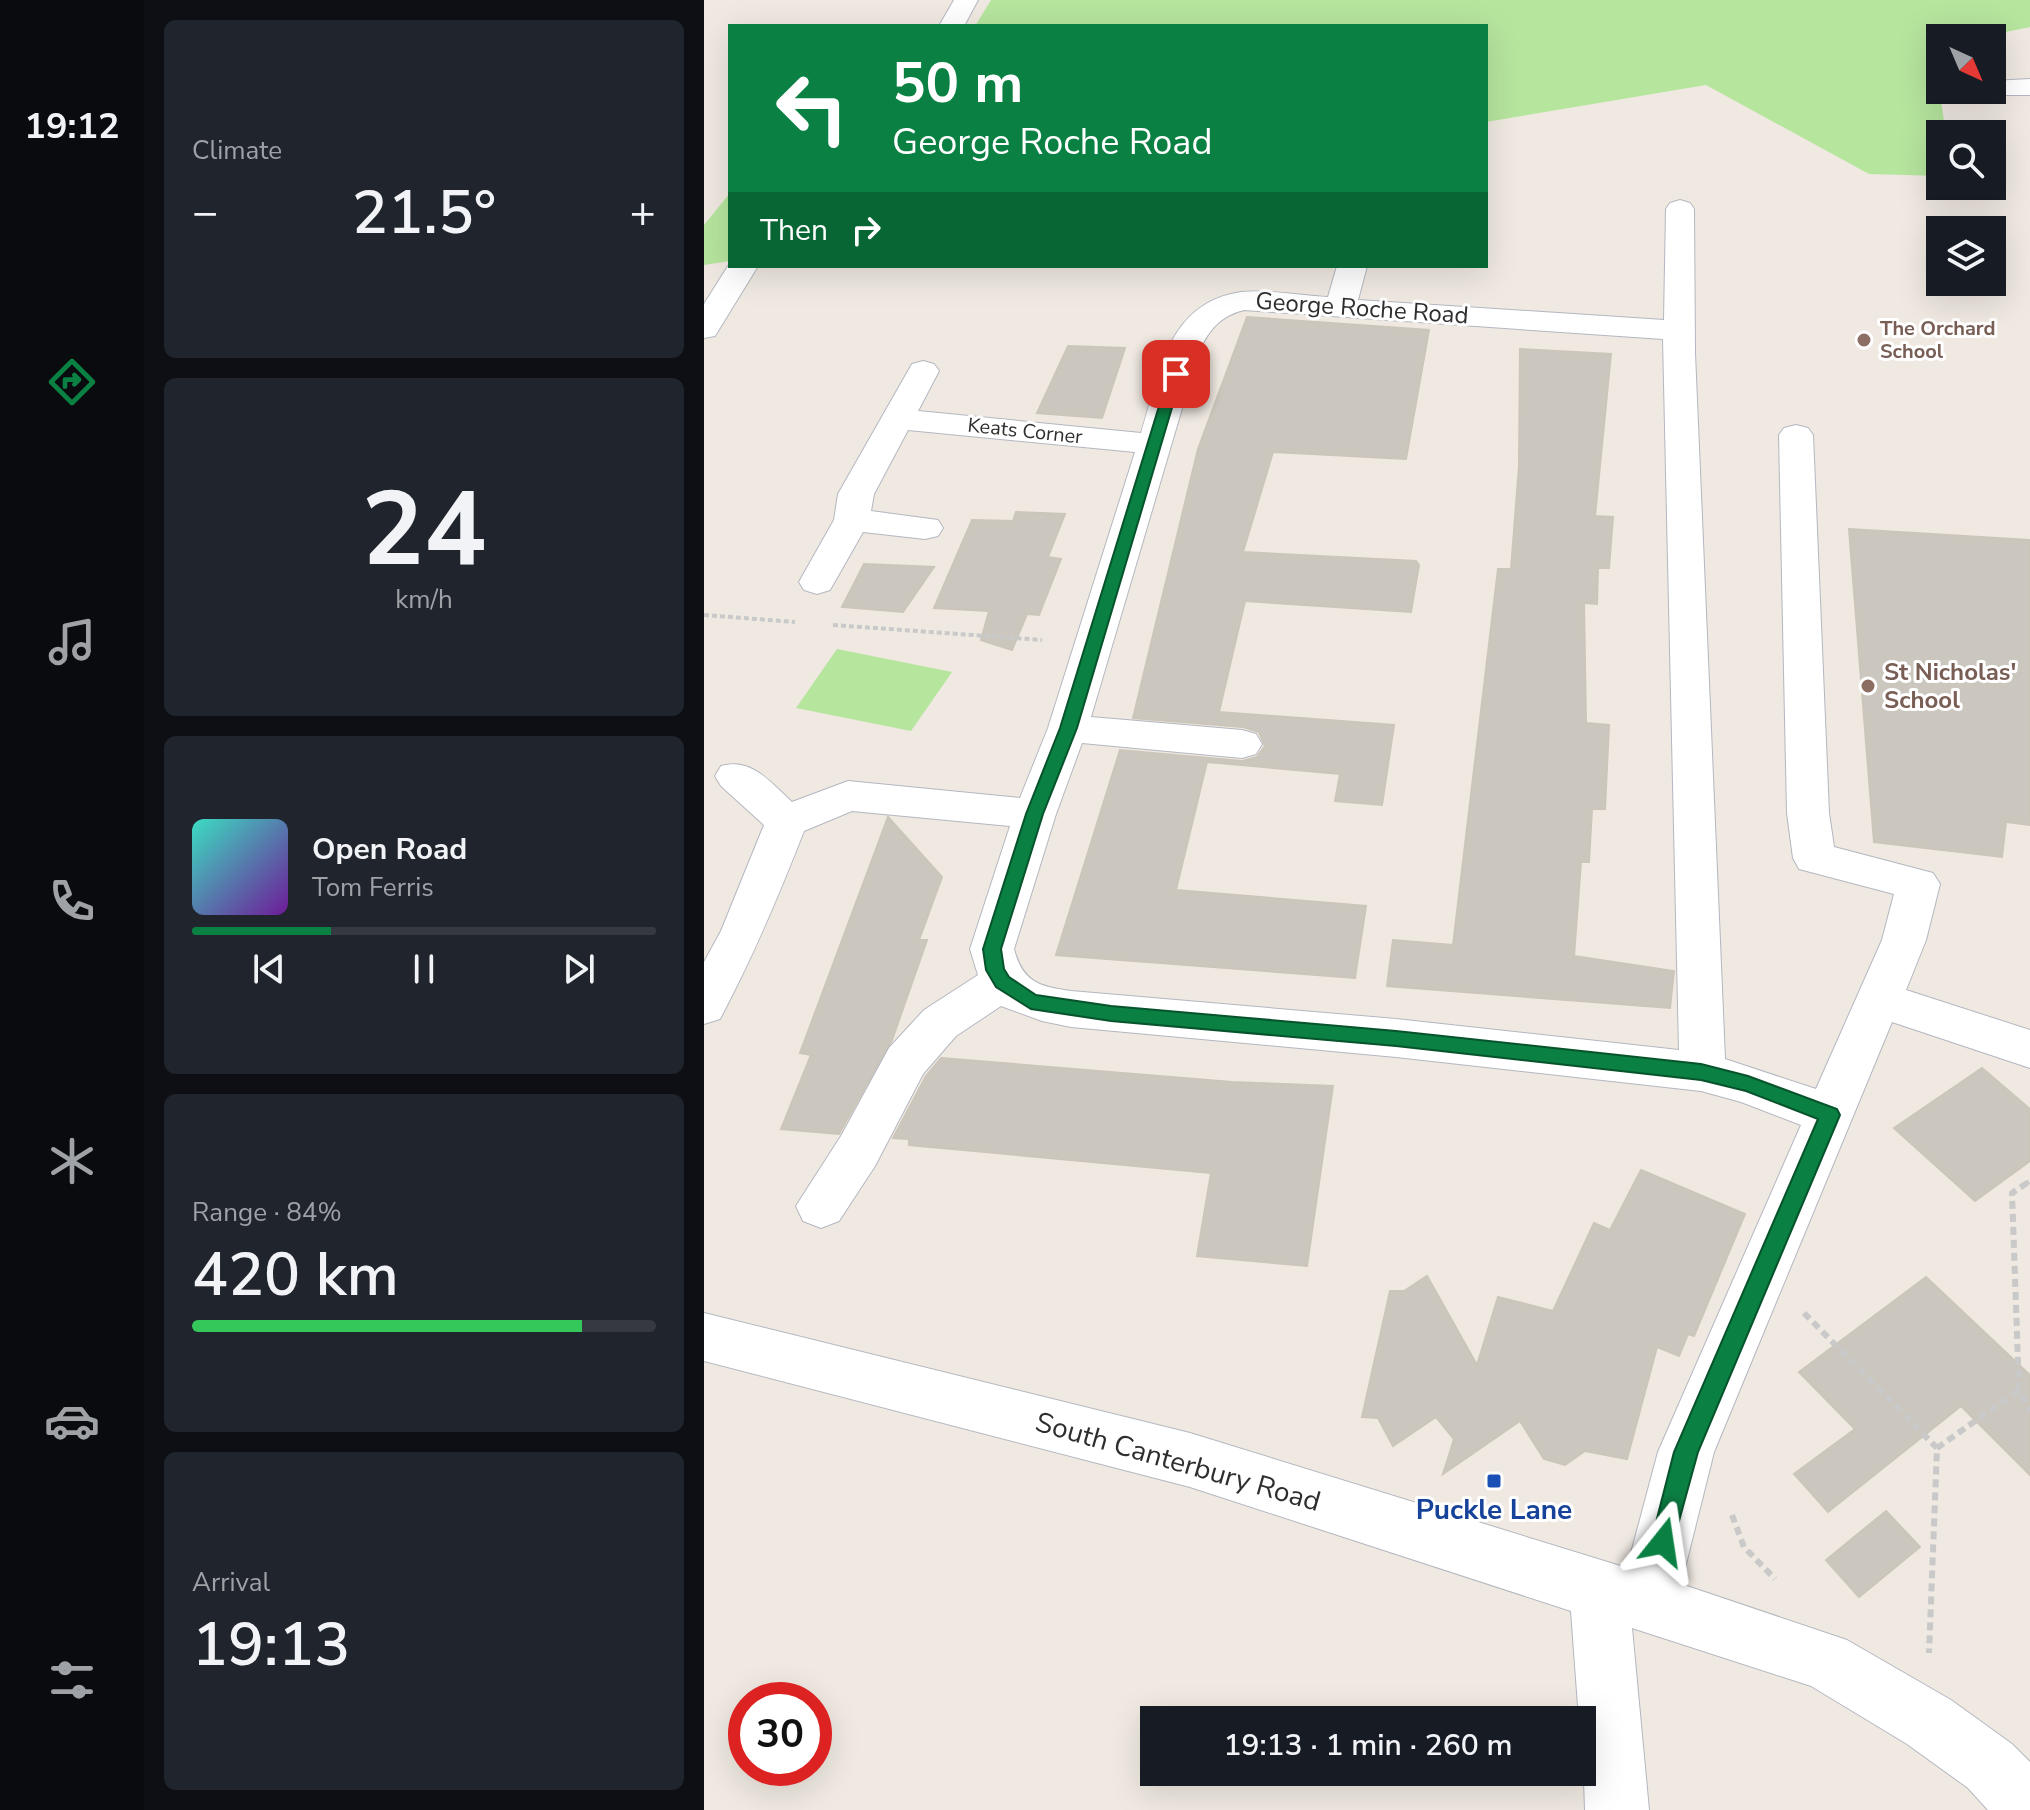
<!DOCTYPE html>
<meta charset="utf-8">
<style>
:root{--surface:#171b24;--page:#20242c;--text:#f1f3f6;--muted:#9ea1a6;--line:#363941;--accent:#0b8043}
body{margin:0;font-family:"Nunito Sans",sans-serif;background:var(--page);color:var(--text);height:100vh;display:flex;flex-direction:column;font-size:30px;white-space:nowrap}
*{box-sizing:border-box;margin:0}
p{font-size:26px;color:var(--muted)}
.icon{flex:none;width:44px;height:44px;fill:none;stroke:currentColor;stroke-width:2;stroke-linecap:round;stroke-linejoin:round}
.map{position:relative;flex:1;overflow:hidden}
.sheet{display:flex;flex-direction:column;gap:20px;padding:20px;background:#0d0f14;width:560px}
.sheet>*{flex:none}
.top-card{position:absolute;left:24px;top:24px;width:760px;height:244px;border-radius:0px;box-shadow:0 8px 32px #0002;background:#0b8043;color:#fff;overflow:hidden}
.needle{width:52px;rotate:136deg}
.buttons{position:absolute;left:1222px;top:24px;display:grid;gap:16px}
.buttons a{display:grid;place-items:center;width:80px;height:80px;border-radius:0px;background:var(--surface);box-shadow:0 8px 32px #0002;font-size:40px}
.speed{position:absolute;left:24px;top:1682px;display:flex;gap:16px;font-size:40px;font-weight:700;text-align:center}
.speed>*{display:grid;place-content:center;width:104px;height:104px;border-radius:50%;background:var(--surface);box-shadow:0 8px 32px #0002;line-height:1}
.speed .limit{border:12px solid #d22;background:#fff;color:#111}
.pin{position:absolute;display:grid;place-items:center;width:68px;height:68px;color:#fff;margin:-34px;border-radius:16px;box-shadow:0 4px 12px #0006}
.me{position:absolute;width:88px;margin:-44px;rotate:15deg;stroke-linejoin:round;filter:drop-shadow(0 0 6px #0008)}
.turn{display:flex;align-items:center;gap:28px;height:168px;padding:0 32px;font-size:36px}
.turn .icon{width:104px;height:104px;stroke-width:2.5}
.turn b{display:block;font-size:56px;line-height:68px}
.then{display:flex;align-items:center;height:76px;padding:0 32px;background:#0003;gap:16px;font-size:30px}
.big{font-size:60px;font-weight:600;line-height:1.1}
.sheet .card{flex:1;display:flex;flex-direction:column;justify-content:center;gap:12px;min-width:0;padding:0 28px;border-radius:12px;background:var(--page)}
.sheet .dial{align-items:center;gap:0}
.dial b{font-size:104px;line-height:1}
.song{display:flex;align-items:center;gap:24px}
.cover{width:96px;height:96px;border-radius:12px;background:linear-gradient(135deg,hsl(170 70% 55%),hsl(280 70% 35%))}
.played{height:8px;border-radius:4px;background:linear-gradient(90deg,var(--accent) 30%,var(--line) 30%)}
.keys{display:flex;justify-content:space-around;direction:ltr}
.heat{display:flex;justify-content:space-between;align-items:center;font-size:44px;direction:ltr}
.charge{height:12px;border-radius:6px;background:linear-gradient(90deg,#34c759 84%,var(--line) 0)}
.trip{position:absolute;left:436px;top:1706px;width:456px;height:80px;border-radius:0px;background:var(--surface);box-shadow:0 8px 32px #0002;font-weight:600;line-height:80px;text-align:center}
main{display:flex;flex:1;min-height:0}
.tab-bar{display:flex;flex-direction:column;width:144px;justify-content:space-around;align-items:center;background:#090b0e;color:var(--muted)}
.tab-bar .icon{width:56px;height:56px}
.tab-bar .on{color:var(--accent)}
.tab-bar b{font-size:36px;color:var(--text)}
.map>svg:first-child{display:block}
.green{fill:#b6e59e}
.building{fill:#cbc7bf;stroke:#cbc5ba;stroke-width:2}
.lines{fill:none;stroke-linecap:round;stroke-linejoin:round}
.minor-casing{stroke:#b4b7c1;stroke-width:2}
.path-far2{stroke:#c9c9c9;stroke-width:4;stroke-dasharray:5 3;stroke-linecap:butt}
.path-far1{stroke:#c9c9c9;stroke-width:5;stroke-dasharray:6 4;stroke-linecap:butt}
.path{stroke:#c9c9c9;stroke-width:6;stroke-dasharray:8 5;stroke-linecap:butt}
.minor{fill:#fff;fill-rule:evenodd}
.route{fill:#0b8043;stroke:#07532c;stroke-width:2}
.education-dot{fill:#8d6e63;stroke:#fff;stroke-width:3}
.transit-dot{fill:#1a4fb4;stroke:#fff;stroke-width:3}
.labels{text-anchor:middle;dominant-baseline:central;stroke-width:6;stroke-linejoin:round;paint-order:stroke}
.far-education-label{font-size:20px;font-weight:bold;fill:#785e54;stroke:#fff;text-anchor:start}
.far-street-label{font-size:20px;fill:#2e2e2e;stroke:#fff}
.street-label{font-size:24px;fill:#2e2e2e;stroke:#fff}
.education-label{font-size:24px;font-weight:bold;fill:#785e54;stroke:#fff;text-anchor:start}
.near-street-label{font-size:28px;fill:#2e2e2e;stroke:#fff}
.near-transit-label{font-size:28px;font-weight:bold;fill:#164399;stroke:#fff}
</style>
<main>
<nav class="tab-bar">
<b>19:12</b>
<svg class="icon on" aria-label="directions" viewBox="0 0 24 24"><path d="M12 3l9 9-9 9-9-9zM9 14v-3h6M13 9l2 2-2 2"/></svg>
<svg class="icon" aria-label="music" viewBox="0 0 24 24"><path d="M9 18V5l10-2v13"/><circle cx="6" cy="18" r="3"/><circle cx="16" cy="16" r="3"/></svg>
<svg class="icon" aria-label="phone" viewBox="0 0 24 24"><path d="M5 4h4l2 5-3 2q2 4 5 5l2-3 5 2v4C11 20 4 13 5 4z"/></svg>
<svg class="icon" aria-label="climate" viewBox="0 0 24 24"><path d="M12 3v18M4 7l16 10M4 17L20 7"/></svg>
<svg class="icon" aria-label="car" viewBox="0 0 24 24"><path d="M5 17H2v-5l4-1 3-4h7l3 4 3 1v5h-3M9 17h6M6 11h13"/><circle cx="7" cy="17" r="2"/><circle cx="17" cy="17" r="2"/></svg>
<svg class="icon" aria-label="filters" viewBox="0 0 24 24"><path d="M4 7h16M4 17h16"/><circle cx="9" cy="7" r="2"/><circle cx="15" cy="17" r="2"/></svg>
</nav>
<section class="sheet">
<div class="card"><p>Climate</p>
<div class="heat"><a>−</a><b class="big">21.5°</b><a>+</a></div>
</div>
<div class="card dial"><b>24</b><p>km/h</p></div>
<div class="card">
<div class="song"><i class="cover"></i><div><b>Open Road</b><p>Tom Ferris</p></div></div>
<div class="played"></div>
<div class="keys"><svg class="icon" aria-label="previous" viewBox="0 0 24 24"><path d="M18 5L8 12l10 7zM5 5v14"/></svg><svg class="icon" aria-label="pause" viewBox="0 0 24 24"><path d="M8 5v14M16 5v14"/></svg><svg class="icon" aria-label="next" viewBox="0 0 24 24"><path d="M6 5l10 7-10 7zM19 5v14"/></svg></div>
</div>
<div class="card"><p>Range · 84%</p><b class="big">420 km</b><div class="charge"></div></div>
<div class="card"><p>Arrival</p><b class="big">19:13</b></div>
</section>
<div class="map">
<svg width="1326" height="1810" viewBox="0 0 1326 1810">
<rect width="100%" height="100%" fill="#efe9e1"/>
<g class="green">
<polygon points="287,0 1326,0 1326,27 1273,38 1236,38 1236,46 1229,47 1242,134 1236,134 1236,176 1165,174 1002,85 782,122 782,26 271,26"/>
<polygon points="26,193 26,261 0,265 0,225"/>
<polygon points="133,649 248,672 207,731 92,708"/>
</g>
<g class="building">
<polygon points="543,317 725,330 702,459 569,452 539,552 712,561 715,565 707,612 541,601 515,712 690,725 678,805 631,801 636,774 503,762 472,890 662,906 651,978 352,955 416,750 538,761 553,757 561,746 555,732 539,727 429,718 494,449"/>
<polygon points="364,346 421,348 398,418 333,413"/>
<polygon points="816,349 907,354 891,516 909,517 905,568 894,568 893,604 880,603 882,723 905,725 901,809 888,809 885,862 877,862 870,956 970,971 966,1008 683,986 689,940 749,945 794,569 807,569 815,466"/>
<polygon points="312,512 361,514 344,557 357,559 335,615 323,614 308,650 277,640 285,611 230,608 268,520 309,521"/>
<polygon points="1145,529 1326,540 1326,825 1302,822 1298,857 1170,842"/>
<polygon points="160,564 230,567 199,612 138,607"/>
<polygon points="184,817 238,877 215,940 223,940 188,1040 135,1134 77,1129 107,1055 96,1053"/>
<polygon points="237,1058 528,1082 629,1086 603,1266 493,1256 507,1173 205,1145 205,1139 189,1138 222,1076"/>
<polygon points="1278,1068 1326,1109 1326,1161 1271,1201 1190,1128"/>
<polygon points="937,1170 1041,1214 990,1336 984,1334 975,1356 953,1347 923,1459 881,1451 861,1465 840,1459 816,1421 739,1474 750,1439 732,1417 689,1446 674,1418 658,1417 686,1291 700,1291 723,1276 773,1365 794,1297 849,1311 890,1223 906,1230"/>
<polygon points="1222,1277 1326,1375 1326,1475 1257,1406 1124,1512 1090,1474 1151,1429 1095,1372"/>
<polygon points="1182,1511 1216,1547 1155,1597 1122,1560"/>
</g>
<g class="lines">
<g class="minor-casing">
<g id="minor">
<polygon points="250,0 274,0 260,26 235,26"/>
<polygon points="1326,79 1326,95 1279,95 1276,90 1288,90 1288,81"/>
<path d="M976,200L986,203L990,209L991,353L1021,1059L1112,1089L1178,940L1190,894L1095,869L1089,858L1083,813L1075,435L1080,428L1092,425L1104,428L1109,435L1125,813L1130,847L1229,873L1236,884L1222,940L1202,990L1326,1030V1068L1188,1022L1010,1452L977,1584L1143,1640L1247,1700L1308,1744L1326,1762V1810H1284L1264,1788L1203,1744L1107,1686L928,1628L945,1810H881L878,1720H875L867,1611L486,1487L0,1361V1313L486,1433L923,1568L954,1452L1097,1125L1037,1102L997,1091L692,1057L367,1027L338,1021L297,1006L252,1036L219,1074L171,1166L135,1221L117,1228L99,1221L92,1206L137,1136L185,1048L220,1010L274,975L266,949L306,826L148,811L100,831C75,895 49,957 16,1019L0,1024V962L17,931L60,825L17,786L11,776L17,766C48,757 67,783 88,802L144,781L316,798L344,728L431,452L204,430L170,494L167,511L234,520L239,528L234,536L221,539L159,532L126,590L113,594L100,590L95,582L130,520L134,494L208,364L219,361L230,364L235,371L214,411L437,433C456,373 463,303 537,292C564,289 597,296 624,297L633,266H663L654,300L960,320L962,209L966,203ZM540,310L959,339L975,1050L692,1019L367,991C335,986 319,983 310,949L352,814L378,743L538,758L552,754L558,744L552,734L538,730L387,717L495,351C505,330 516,316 540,310Z"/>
<polygon points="26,263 26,266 54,266 11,336 0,338 0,304"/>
</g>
</g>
<g class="path-far2">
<polyline points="0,615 91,622"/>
<polyline points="129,625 338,640"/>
</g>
<polyline class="path-far1" points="1320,1185 1326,1181"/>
<g class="path">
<polyline points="1323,1183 1308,1193 1315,1390 1326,1411"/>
<polyline points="1100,1313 1233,1448 1225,1653"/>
<polyline points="1233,1448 1315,1390"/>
<polyline points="1028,1515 1040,1547 1071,1579"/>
</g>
<use href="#minor" class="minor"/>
</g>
<polygon class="route" points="472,370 478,374 373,728 339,814 297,949 300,969 305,977 332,995 407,1006 692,1031 997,1064 1044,1076 1133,1109 1136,1115 994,1452 967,1550 959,1554 950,1550 947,1542 970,1452 1114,1119 1042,1091 997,1080 692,1046 407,1021 327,1009 292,987 282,970 279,949 322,814 356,728 465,374"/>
<g class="education-dot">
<circle cx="1160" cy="340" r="8"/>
<circle cx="1164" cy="686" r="8"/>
</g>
<rect class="transit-dot" x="782" y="1473" width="16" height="16" rx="4"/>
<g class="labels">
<g class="far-education-label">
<text x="1176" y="328">The Orchard<tspan x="1176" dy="23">School</tspan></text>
</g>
<g class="far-street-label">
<text transform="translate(321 431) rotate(6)">Keats Corner</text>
</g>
<g class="street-label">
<text transform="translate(658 308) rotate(4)">George Roche Road</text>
</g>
<g class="education-label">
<text x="1180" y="672">St Nicholas'<tspan x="1180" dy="28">School</tspan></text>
</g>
<g class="near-street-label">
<text transform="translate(474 1462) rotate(16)">South Canterbury Road</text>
</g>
<g class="near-transit-label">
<text x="790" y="1510">Puckle Lane</text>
</g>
</g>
</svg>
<div class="buttons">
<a><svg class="needle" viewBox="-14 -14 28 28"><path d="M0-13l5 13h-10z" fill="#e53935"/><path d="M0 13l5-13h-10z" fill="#9ea1a6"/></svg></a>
<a><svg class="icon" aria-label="search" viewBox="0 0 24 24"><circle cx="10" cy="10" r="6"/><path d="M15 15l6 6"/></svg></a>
<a><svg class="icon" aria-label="layers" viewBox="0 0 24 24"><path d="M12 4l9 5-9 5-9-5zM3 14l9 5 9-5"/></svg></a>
</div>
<div class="speed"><div class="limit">30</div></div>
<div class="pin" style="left:472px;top:374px;background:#d93025"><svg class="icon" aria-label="arrive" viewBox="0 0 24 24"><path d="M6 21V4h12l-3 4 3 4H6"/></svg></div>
<svg class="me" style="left:959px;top:1542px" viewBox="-20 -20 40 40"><path d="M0-17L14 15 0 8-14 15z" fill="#0b8043" stroke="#fff" stroke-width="4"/></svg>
<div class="trip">19:13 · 1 min · 260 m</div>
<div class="top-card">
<div class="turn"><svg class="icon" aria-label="left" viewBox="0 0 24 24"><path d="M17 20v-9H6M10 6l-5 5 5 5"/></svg><div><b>50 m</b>George Roche Road</div></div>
<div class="then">Then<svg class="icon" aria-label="right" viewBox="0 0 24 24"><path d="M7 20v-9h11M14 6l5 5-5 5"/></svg></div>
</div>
</div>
</main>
